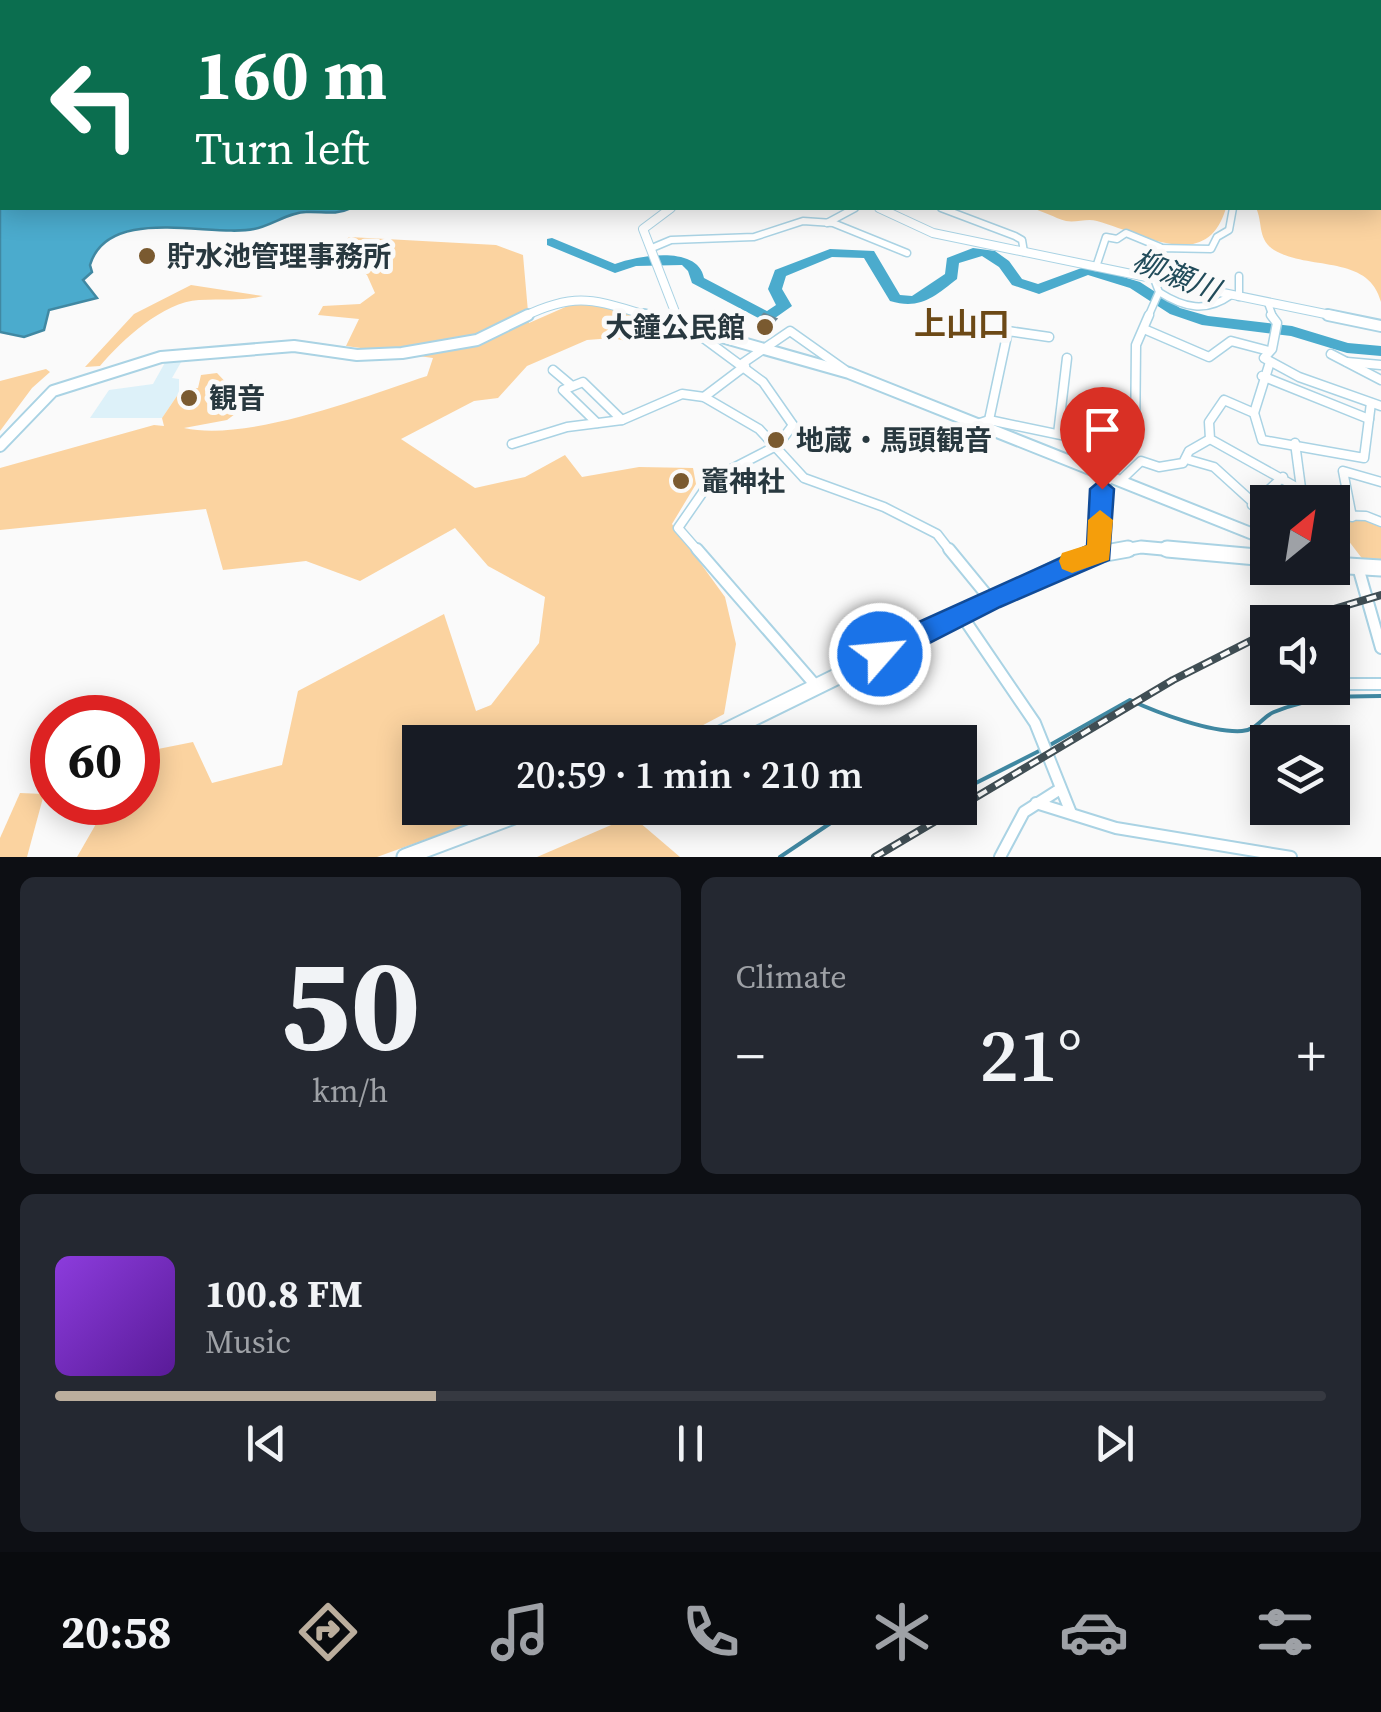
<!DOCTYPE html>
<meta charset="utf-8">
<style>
:root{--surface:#171b24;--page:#242831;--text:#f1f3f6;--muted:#9ea1a6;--line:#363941;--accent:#bbae9d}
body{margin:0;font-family:"Source Serif 4","Noto Sans JP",serif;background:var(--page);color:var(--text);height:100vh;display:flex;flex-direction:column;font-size:38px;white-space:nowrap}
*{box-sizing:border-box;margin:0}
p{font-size:32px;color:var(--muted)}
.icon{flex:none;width:55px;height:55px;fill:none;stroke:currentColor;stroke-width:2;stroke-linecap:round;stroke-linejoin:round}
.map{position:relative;height:857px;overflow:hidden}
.sheet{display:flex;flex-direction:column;gap:20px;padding:20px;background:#0d0f14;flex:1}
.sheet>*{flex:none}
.top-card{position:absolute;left:0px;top:0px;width:1382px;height:210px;box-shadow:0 5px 25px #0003;background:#0b6e4f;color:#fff;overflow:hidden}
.needle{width:65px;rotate:30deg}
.tools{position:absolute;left:1250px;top:485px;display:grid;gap:20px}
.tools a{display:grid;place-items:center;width:100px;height:100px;border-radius:0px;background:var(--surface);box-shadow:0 5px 25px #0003;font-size:50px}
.speed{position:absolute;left:30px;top:695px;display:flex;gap:20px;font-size:50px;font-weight:700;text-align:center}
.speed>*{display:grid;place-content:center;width:130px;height:130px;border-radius:50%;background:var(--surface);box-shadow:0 5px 25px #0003;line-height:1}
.speed .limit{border:15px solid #d22;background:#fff;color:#111}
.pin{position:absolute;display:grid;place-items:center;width:85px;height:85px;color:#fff;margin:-102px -42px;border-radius:50% 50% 50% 0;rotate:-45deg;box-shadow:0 0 10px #0007}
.pin .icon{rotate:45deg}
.me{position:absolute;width:110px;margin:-55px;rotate:63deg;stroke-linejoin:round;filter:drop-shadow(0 0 8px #0008)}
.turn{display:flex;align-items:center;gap:35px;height:210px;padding:0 30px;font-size:45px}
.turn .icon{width:130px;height:130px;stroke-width:2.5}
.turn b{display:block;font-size:70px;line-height:85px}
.big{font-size:75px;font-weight:600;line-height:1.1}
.sheet .widget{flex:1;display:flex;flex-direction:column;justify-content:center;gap:15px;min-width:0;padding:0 35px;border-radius:15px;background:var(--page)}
.sheet .dial{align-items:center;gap:0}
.dial b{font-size:130px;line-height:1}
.song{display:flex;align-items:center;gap:30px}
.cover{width:120px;height:120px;border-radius:15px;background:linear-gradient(135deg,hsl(270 70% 55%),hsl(270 70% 35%))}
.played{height:10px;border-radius:5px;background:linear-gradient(90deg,var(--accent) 30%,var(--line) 30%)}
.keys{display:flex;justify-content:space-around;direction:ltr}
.heat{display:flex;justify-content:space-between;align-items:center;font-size:55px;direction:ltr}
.sheet .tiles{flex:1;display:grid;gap:20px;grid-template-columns:1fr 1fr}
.widget:last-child{grid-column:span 2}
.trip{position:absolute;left:402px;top:725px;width:575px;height:100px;border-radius:0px;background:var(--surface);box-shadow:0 5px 25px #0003;font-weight:600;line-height:100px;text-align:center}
.menu{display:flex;height:160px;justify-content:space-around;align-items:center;background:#090b0e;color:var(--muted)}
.menu .icon{width:70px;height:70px}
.menu .active{color:var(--accent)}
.menu b{font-size:45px;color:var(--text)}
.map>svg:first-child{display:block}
.built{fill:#ddf1f9}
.green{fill:#fbd3a0}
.water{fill:#4babcd;stroke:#4088a2;stroke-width:2.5}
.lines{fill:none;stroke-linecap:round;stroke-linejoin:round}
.stream{stroke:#4088a2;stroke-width:4}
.river{fill:#4babcd;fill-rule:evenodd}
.street-far2-casing{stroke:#aad3e4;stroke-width:9}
.street-far1-casing{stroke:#aad3e4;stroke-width:11}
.street-casing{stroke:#aad3e4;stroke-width:14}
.secondary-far1-casing{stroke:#aad3e4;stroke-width:10}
.secondary-casing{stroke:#aad3e4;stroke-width:14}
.primary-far1-casing{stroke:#aad3e4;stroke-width:15}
.primary-casing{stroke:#aad3e4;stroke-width:19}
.street-far2{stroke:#fff;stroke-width:6}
.street-far1{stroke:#fff;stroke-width:8}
.street{stroke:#fff;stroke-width:10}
.secondary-far1{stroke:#fff;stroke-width:8}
.secondary{stroke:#fff;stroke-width:10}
.primary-far1{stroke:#fff;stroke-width:11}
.primary{stroke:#fff;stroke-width:15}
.rail-casing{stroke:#404e54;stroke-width:8}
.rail{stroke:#fafafa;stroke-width:4;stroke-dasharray:10;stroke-linecap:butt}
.wall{fill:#85a8b5}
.shaded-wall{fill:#6c8894}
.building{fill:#9bc3d3;stroke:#6c8894;stroke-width:2.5}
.route{fill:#1a73e8;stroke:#114b97;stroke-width:2.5}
.slow{fill:#f59e0b}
.poi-dot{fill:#7a5a30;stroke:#fafafa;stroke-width:4}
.labels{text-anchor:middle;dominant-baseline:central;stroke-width:10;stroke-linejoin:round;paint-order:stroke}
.poi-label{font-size:28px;font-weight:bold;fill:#28383f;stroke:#fafafa;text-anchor:start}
.water-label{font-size:30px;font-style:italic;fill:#214b5a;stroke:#fafafa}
.quarter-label{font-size:32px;font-weight:bold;fill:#6c4916;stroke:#fafafa}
</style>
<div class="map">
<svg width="1381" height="857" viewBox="0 0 1381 857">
<rect width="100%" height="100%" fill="#fafafa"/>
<polygon class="built" points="184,357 172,378 179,379 179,393 162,418 90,418 109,390 153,384 167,359"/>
<g class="green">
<path d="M1381,202V302C1369,254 1309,271 1274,250C1257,239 1263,222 1256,208H1380Z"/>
<path d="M1031,208H1226C1207,274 1144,234 1097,221C1087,218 1076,223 1066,221C1055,218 1043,211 1031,208Z"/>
<path d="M349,237L496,245L523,255L529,323L579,301L657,320L634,343L613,338L587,340L527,366L498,398L474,401L401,439L475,488L525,477L565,455L582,477L639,467L693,468L696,484L672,524L725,597L736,644L724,714L671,742H420V808H513L377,857H77L108,803L138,802V753L193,742L212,783L282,765L298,691L444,614L476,711L491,705L539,643L545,597L488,566L455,528L360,581L306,561L223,570L206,509L0,530V468L154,425L164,426L162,418L181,390L198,388L201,375L217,373L247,405L227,420L184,428C249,442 363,397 427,376L433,358L346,346L359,319L318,315L323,306L360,304L375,293L367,275L337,250Z"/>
<path d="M191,285L263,296C240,302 222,298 199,300C163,302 122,340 100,366L85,367L134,314Z"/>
<polygon points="46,369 50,372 32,388 0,431 0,381"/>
<polygon points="1367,520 1381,526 1381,562 1364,561 1335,523"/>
<polygon points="20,793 44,794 27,857 0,857 0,838"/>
<polygon points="632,816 680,857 537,857"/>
</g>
<path class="water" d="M0,0H729L2,2V208H351C334,216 323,211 306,212C289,212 271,226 254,229C212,238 108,204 90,265L92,272L83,280L97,298L49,310L44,330L24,337L0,332Z"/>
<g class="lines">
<g class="stream">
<path d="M1050,745L1130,700C1158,713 1211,733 1242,731C1257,730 1262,717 1274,712C1311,697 1342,696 1381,696"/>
<polyline points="960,791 1043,749"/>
<polyline points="780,857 853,808"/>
</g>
<path class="river" d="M552,238L615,264C639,255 698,245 704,278L767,311L776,305L768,289L775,270L830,249L874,251L900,295L912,296L945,274L947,258L973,248L995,251L1009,261L1022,279L1038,284L1087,266L1140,282L1180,308L1208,316L1292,326L1348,343L1381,346V356L1347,353L1291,336L1202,325L1170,314L1130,288L1088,275L1039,294L1012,285L999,267L982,256L959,263L957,279C934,297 920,310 890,301L864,258L832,257L786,276L782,289L792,306L768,323L692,283L688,271L682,265L636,266L615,273L547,245V239Z"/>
<g class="street-far2-casing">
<g id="street-far2">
<polyline points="941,208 1015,236 1022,240 1024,252"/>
<polyline points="827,223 855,208"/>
<polyline points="652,248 671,240 754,237 803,221 833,223 907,253"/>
<polyline points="1096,267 1106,237 1117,239 1126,233 1160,247"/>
<polyline points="1239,276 1239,297"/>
<path d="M1159,292C1184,308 1206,313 1231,295"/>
<polyline points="1268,303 1273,317"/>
<polyline points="1148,317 1159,292 1154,279 1159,248 1211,249 1217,237 1229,230 1233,208"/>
</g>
</g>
<g class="street-far1-casing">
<g id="street-far1">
<polyline points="1271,315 1277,323 1272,349 1264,358 1299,377 1381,406"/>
<polyline points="1144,329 1209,357 1231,341 1269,351"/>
<polyline points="694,331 763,382 793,425 778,445 712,479 678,528 699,552"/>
<polyline points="1331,354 1381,380"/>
<polyline points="1270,362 1254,413 1262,440 1364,458 1371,403"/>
<polyline points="1347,362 1381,365"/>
<polyline points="743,363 790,331 845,370"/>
<polyline points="553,370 572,386"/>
<polyline points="1262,376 1369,419"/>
<polyline points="704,397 745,366"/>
<polyline points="1254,413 1224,400 1209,422 1210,439 1323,502"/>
<polyline points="989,420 1008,331 1049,337"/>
<polyline points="597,423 563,390 583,382 622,420"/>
<polyline points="980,423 989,420 1128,449 1135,446 1136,345 1149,315"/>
<polyline points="1058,434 1067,358"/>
<polyline points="1295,443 1301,488"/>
<polyline points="512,444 567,427 622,420 682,394 704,397 759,429 804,478 884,507 937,534 951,552"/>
<polyline points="1186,459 1214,467 1268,516"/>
<polyline points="1121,480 1141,461 1159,467 1183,463 1189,451 1210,439"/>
<polyline points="1252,505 1283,477"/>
<polyline points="1332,515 1366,516 1381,522"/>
<polyline points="1352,517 1343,471 1381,482"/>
<polyline points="1100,552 1102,489 1111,476"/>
</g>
</g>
<g class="street-casing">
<g id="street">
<polyline points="697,549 817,687"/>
<polyline points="949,549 990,599"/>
<polyline points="1358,567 1381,648"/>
<polyline points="960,613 1035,723 1071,813"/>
<polyline points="1332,684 1381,684"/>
<polyline points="1036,803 1116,828 1291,857"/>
<polyline points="1000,857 1024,812 1057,791"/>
</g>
</g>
<g class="secondary-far1-casing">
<g id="secondary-far1">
<polyline points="671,208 643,229 677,317"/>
<polyline points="879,208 933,233 1340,317"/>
<path d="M523,317C579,290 596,301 653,317"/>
</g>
</g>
<g class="secondary-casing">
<g id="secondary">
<polyline points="644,315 849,373 1268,540"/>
<polyline points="675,315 680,322"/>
<polyline points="1328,315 1381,326"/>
<polyline points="0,446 53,391 161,357 294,346 357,355 402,353 477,340 528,315"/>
</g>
</g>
<g class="primary-far1-casing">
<polyline id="primary-far1" points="1114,552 1141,547 1196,552"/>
</g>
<g class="primary-casing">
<g id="primary">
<polyline points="1167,549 1268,558"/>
<polyline points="1332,565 1381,568"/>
<polyline points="704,742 1078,558 1128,549"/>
<polyline points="405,857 535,808"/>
</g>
</g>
<use href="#street-far2" class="street-far2"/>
<use href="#street-far1" class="street-far1"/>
<use href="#street" class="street"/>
<use href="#secondary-far1" class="secondary-far1"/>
<use href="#secondary" class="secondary"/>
<use href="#primary-far1" class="primary-far1"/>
<use href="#primary" class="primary"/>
<g class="rail-casing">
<g id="rail">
<polyline points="1290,622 1381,595"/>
<polyline points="875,857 1173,680 1268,632"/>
</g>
</g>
<use href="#rail" class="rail"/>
</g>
<polygon class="wall" points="758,320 775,327 769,333 757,328"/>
<polygon class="shaded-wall" points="776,319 775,327 769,333 770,325"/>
<polygon class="building" points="764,314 776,319 770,325 758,320"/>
<polygon class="route" points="1102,479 1114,489 1109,560 1000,607 890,663 880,667 870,663 865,654 870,644 1087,546 1090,489"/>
<polygon class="slow" points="1100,510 1113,520 1109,560 1072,573 1062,569 1059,561 1062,553 1087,545 1088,520"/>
<g class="poi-dot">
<circle cx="147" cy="256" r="10"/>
<circle cx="765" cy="327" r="10"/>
<circle cx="189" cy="398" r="10"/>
<circle cx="776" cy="440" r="10"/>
<circle cx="681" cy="481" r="10"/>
</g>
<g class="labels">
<g class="poi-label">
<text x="167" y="256">貯水池管理事務所</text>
<text x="745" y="327" text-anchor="end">大鐘公民館</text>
<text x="209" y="398">観音</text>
<text x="796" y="440">地蔵・馬頭観音</text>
<text x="701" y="481">竈神社</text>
</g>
<g class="water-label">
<text transform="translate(1176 275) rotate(22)">柳瀬川</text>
</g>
<g class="quarter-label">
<text x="962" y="324">上山口</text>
</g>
</g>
</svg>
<div class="tools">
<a><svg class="needle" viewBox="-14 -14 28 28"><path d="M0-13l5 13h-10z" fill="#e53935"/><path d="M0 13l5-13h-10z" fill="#9ea1a6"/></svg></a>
<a><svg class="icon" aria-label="sound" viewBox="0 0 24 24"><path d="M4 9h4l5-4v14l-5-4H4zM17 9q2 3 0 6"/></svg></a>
<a><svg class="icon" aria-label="layers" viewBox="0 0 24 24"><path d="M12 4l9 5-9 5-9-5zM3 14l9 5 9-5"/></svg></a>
</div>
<div class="speed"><div class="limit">60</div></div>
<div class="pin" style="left:1102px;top:489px;background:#d93025"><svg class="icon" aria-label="arrive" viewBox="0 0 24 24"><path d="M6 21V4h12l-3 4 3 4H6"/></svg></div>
<svg class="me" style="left:880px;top:654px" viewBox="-20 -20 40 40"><circle r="17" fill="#1a73e8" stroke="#fff" stroke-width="3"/><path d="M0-11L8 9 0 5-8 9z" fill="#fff"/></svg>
<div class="trip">20:59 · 1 min · 210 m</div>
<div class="top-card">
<div class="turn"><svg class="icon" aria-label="left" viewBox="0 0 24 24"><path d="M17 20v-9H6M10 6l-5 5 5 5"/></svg><div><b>160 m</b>Turn left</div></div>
</div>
</div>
<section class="sheet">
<div class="tiles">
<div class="widget dial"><b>50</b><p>km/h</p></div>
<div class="widget"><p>Climate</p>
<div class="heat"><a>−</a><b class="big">21°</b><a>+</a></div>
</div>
<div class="widget">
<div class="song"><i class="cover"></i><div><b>100.8 FM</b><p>Music</p></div></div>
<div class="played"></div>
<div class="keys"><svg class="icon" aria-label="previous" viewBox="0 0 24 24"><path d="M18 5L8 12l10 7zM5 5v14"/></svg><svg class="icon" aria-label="pause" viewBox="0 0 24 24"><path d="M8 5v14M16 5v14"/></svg><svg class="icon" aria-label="next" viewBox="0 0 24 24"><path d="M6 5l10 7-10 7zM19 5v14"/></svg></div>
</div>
</div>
</section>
<nav class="menu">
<b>20:58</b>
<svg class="icon active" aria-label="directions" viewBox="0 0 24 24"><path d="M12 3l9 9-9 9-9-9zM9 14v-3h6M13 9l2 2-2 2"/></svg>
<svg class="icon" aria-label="music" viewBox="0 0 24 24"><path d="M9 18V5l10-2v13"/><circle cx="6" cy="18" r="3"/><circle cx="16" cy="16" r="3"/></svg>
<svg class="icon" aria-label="phone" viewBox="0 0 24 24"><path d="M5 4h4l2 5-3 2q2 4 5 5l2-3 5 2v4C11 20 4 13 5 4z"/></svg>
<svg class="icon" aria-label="climate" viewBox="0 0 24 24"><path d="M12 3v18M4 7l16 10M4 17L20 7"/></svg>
<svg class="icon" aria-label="car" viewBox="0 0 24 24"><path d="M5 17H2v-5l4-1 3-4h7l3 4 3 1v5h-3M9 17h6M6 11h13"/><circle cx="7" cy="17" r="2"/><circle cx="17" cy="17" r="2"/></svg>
<svg class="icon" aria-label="filters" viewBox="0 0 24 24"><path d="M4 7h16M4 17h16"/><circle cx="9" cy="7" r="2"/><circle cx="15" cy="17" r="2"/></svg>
</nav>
